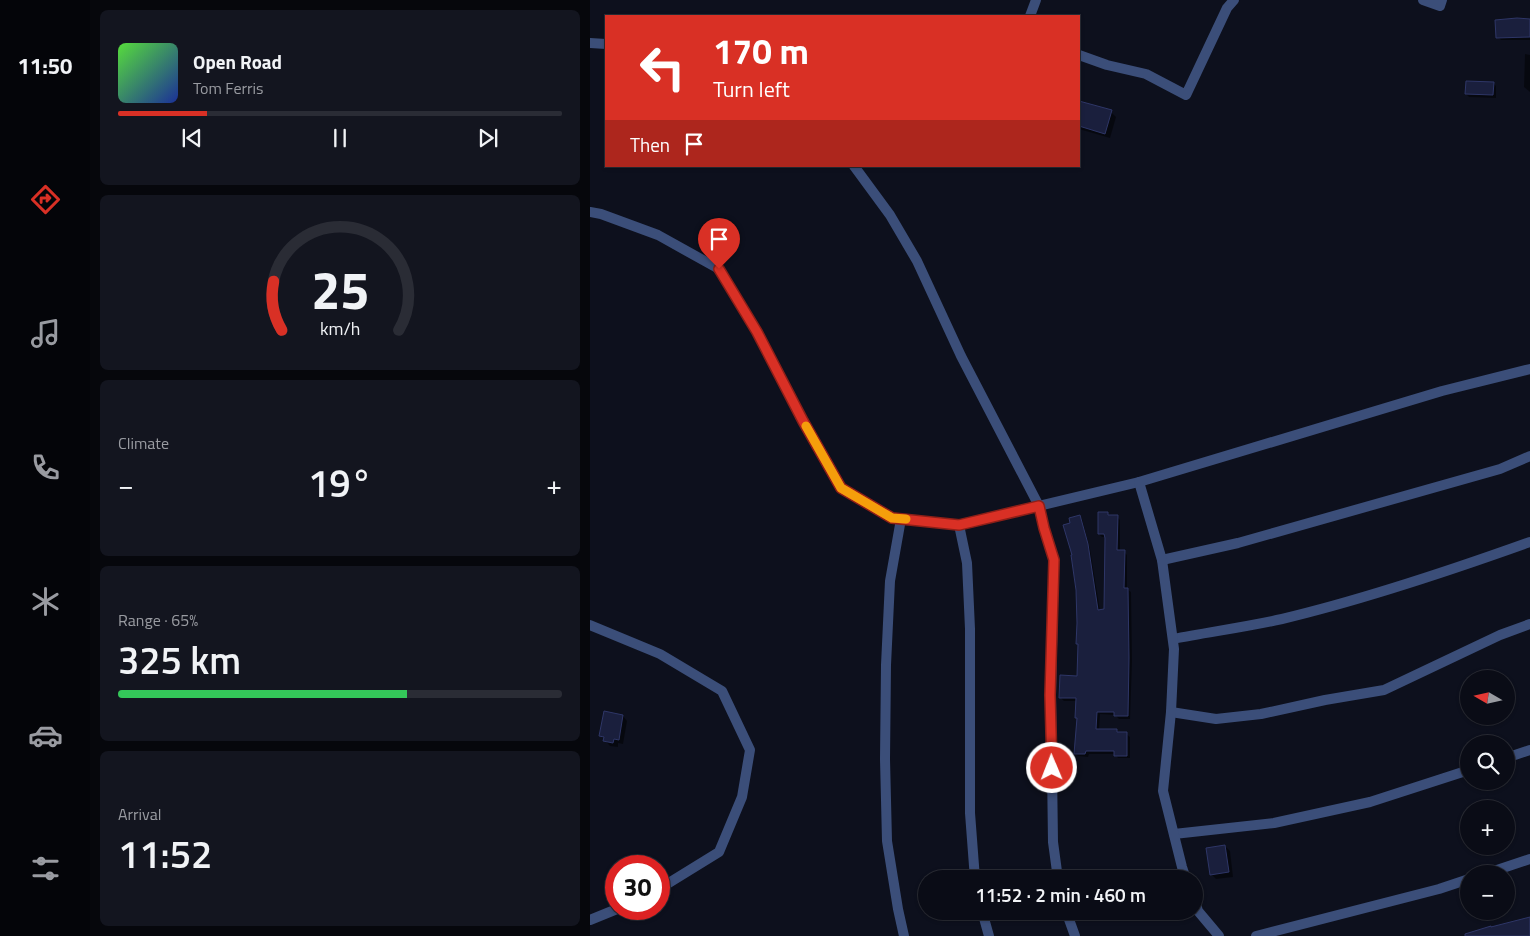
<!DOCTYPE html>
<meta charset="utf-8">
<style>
:root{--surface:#0a0c16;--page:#13151f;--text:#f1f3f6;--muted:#999ba1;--line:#2a2c35;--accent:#d93025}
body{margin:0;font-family:"Titillium Web",sans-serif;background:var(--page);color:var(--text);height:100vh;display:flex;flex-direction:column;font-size:19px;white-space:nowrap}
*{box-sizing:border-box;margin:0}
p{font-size:16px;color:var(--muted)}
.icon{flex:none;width:28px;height:28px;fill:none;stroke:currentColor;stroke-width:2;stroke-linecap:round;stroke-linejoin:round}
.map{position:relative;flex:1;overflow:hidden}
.drawer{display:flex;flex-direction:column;gap:10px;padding:10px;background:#06070c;width:500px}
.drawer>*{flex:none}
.top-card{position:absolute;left:15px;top:15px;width:475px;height:152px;border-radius:0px;box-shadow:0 1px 4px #0004,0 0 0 1px var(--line);background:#d93025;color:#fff;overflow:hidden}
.needle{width:32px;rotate:279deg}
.tools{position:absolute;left:870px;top:670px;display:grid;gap:10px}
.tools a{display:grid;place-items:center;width:55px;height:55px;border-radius:50%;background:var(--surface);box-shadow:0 1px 4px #0004,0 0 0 1px var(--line);font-size:25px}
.speed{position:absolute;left:15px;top:855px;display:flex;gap:10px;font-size:25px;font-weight:700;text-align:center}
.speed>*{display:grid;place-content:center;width:65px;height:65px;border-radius:50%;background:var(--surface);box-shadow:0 1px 4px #0004,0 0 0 1px var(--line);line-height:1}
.speed .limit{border:8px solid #d22;background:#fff;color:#111}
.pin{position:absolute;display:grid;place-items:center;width:42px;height:42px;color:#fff;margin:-51px -21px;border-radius:50% 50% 50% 0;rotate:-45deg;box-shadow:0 0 5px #0007}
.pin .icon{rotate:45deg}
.me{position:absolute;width:55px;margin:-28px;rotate:359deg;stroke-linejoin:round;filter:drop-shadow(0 0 4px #0008)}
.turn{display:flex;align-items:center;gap:18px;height:105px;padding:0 25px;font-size:22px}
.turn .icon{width:65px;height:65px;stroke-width:2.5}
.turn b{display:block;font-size:35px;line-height:42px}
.then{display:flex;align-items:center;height:48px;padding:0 25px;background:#0003;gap:10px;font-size:19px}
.big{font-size:38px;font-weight:600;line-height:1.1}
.drawer .card{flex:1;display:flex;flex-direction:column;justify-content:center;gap:8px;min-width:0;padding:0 18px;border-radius:8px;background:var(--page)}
.drawer .dial{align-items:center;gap:0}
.dial svg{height:130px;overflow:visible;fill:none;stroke:var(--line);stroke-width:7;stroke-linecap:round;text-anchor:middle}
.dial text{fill:var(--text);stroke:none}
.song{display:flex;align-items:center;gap:15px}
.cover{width:60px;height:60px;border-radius:8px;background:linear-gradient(135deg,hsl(110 70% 55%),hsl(230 70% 35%))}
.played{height:5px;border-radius:2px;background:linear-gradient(90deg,var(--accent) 20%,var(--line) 20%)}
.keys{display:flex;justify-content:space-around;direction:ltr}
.heat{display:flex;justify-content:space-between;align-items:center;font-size:28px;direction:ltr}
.charge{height:8px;border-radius:4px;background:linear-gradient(90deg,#34c759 65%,var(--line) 0)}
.trip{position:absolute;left:328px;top:870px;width:285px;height:50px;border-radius:25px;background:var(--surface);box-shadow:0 1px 4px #0004,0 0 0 1px var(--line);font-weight:600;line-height:50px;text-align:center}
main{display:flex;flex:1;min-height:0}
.tabs{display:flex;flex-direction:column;width:90px;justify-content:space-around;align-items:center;background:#040509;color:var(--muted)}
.tabs .icon{width:35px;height:35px}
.tabs .current{color:var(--accent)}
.tabs b{font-size:22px;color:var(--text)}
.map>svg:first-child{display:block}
.shadow{fill:#0007}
.building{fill:#1a1f3d;stroke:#2e3667}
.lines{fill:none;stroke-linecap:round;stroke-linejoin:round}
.minor{stroke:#3b4e79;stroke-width:10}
.route-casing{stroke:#8d1f18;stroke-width:12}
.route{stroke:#d93025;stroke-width:9}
.slow{stroke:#f59e0b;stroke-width:9}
</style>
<main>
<nav class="tabs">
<b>11:50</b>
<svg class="icon current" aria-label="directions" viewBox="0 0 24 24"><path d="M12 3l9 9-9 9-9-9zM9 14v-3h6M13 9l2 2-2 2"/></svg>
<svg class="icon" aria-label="music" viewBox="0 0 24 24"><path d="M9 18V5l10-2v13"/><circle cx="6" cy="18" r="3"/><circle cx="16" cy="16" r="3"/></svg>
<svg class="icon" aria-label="phone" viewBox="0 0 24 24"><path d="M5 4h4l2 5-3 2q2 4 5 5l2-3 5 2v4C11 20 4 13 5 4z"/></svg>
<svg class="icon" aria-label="climate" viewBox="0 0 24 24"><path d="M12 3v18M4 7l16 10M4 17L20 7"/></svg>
<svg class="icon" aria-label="car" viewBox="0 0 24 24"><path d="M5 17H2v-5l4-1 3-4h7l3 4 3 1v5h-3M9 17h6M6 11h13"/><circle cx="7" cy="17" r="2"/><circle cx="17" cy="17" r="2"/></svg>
<svg class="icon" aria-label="filters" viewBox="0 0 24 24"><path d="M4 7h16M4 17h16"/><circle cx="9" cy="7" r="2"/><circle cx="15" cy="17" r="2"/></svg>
</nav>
<section class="drawer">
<div class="card">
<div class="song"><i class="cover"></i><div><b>Open Road</b><p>Tom Ferris</p></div></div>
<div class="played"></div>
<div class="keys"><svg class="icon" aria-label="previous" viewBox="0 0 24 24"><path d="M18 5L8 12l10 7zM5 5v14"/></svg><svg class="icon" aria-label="pause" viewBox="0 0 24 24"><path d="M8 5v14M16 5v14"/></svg><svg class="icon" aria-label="next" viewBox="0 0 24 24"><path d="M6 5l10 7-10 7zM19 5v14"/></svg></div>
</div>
<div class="card dial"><svg viewBox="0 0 100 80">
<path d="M14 69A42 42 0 1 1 86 69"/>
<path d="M14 69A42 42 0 0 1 9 39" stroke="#d93025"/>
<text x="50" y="56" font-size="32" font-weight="700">25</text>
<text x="50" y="72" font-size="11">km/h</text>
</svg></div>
<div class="card"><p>Climate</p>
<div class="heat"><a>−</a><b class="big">19°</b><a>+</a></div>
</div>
<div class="card"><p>Range · 65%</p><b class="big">325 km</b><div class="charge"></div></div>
<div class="card"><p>Arrival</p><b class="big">11:52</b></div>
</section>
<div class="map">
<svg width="940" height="936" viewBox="0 0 940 936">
<rect width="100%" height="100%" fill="#0d101d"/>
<g class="shadow">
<polygon points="940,20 940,40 911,40 908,37"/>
<polygon points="935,54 940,55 940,92 934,87"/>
<polygon points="903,83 906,86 906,98 879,97 876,94"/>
<polygon points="489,102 521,112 526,117 520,138 489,129"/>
<polygon points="517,513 521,516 527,517 530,520 530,552 534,552 537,555 537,589 541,592 542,662 540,719 529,719 525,715 510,714 509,730 527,730 530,733 536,734 540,737 540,758 528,758 525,754 499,754 498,757 488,756 485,753 488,719 487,701 474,701 471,698 488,677 489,623 482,556 483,556 482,524 489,516 492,519 500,549 510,611 516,610 516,537 512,537 509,534"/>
<polygon points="33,716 37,721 33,744 28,743 28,747 20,746 11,736"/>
<polygon points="635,846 640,851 643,877 626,879 621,874"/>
</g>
<g class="building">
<polygon points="927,18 940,19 940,37 906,38 905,20"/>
<polygon points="876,81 904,82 903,95 875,94"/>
<polygon points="489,101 522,110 515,134 489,126"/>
<polygon points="508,512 518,512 518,515 528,515 527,550 535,550 534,588 538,588 539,658 538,716 524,716 524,712 507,712 506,729 527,729 527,732 537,732 537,756 524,756 524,751 496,751 495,754 484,754 487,718 485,718 486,698 469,698 470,675 487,676 488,644 486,644 487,623 486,590 481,555 482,555 473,525 480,523 479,518 490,515 498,544 508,610 514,609 515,538 514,534 508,534"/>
<polygon points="14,711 33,715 29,740 24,739 23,743 13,741 14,737 9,736"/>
<polygon points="635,845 639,872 620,875 616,848"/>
<polygon points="940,917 940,936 875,936 875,934 901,926 901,927"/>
</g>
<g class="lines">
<g class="minor">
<polyline points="833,0 850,6 852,0"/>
<polyline points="440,16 446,0"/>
<polyline points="0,43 16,44"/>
<polyline points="489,55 517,65 556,74 596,95 637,8 644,0"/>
<polyline points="264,166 300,215 327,261 371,356 449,506 454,528 464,560 461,695 463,842 468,879"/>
<polyline points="0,212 11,214 68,235 129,269 167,332 213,421 251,488 302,518 369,525 549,482"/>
<polyline points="311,519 300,581 296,665 295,759 297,841 308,909 314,936"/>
<polyline points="369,525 377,563 380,629 380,813 385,879"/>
<polyline points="572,560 648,543 910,469 940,456"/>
<polyline points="0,625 70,654 132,691 160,750 152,797 129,852 69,889"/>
<path d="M583,639C619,632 656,627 692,619C776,599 859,571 940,542"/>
<polyline points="581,712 626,719 671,714 735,700 794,690 910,635 940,624"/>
<polyline points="916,758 940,750"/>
<polyline points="584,834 684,823 780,802 879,770"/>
<polyline points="895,874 940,859"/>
<polyline points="596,879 592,867 573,791 581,712 584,649 572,560 549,482 852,391 940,369"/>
<polyline points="604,898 608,911 629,936"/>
<polyline points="392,911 399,936"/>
<polyline points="476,911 485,936"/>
<polyline points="0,920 27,909"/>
<polyline points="666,936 849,889 879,879"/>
</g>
</g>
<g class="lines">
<g class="route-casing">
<polyline id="route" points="129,269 167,332 213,421 251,488 302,518 369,525 449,506 454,528 464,560 460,695 462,768"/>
</g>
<use href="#route" class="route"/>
<polyline class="slow" points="216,426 251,488 302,518 316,519"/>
</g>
</svg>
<div class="tools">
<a><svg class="needle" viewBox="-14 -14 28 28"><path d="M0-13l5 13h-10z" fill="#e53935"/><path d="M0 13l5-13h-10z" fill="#999ba1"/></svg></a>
<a><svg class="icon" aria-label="search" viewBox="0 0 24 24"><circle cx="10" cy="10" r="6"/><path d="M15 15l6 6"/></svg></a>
<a>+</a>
<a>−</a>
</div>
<div class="speed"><div class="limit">30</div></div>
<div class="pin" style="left:129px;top:269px;background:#d93025"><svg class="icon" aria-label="arrive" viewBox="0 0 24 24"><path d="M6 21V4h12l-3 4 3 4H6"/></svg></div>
<svg class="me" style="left:462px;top:768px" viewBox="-20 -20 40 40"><circle r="17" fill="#d93025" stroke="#fff" stroke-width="3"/><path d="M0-11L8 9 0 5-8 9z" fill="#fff"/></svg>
<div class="trip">11:52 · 2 min · 460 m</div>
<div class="top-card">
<div class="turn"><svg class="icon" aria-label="left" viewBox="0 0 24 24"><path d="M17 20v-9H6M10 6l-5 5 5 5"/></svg><div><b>170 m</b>Turn left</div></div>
<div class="then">Then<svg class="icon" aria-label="arrive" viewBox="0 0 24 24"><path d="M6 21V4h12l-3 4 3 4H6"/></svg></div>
</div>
</div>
</main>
